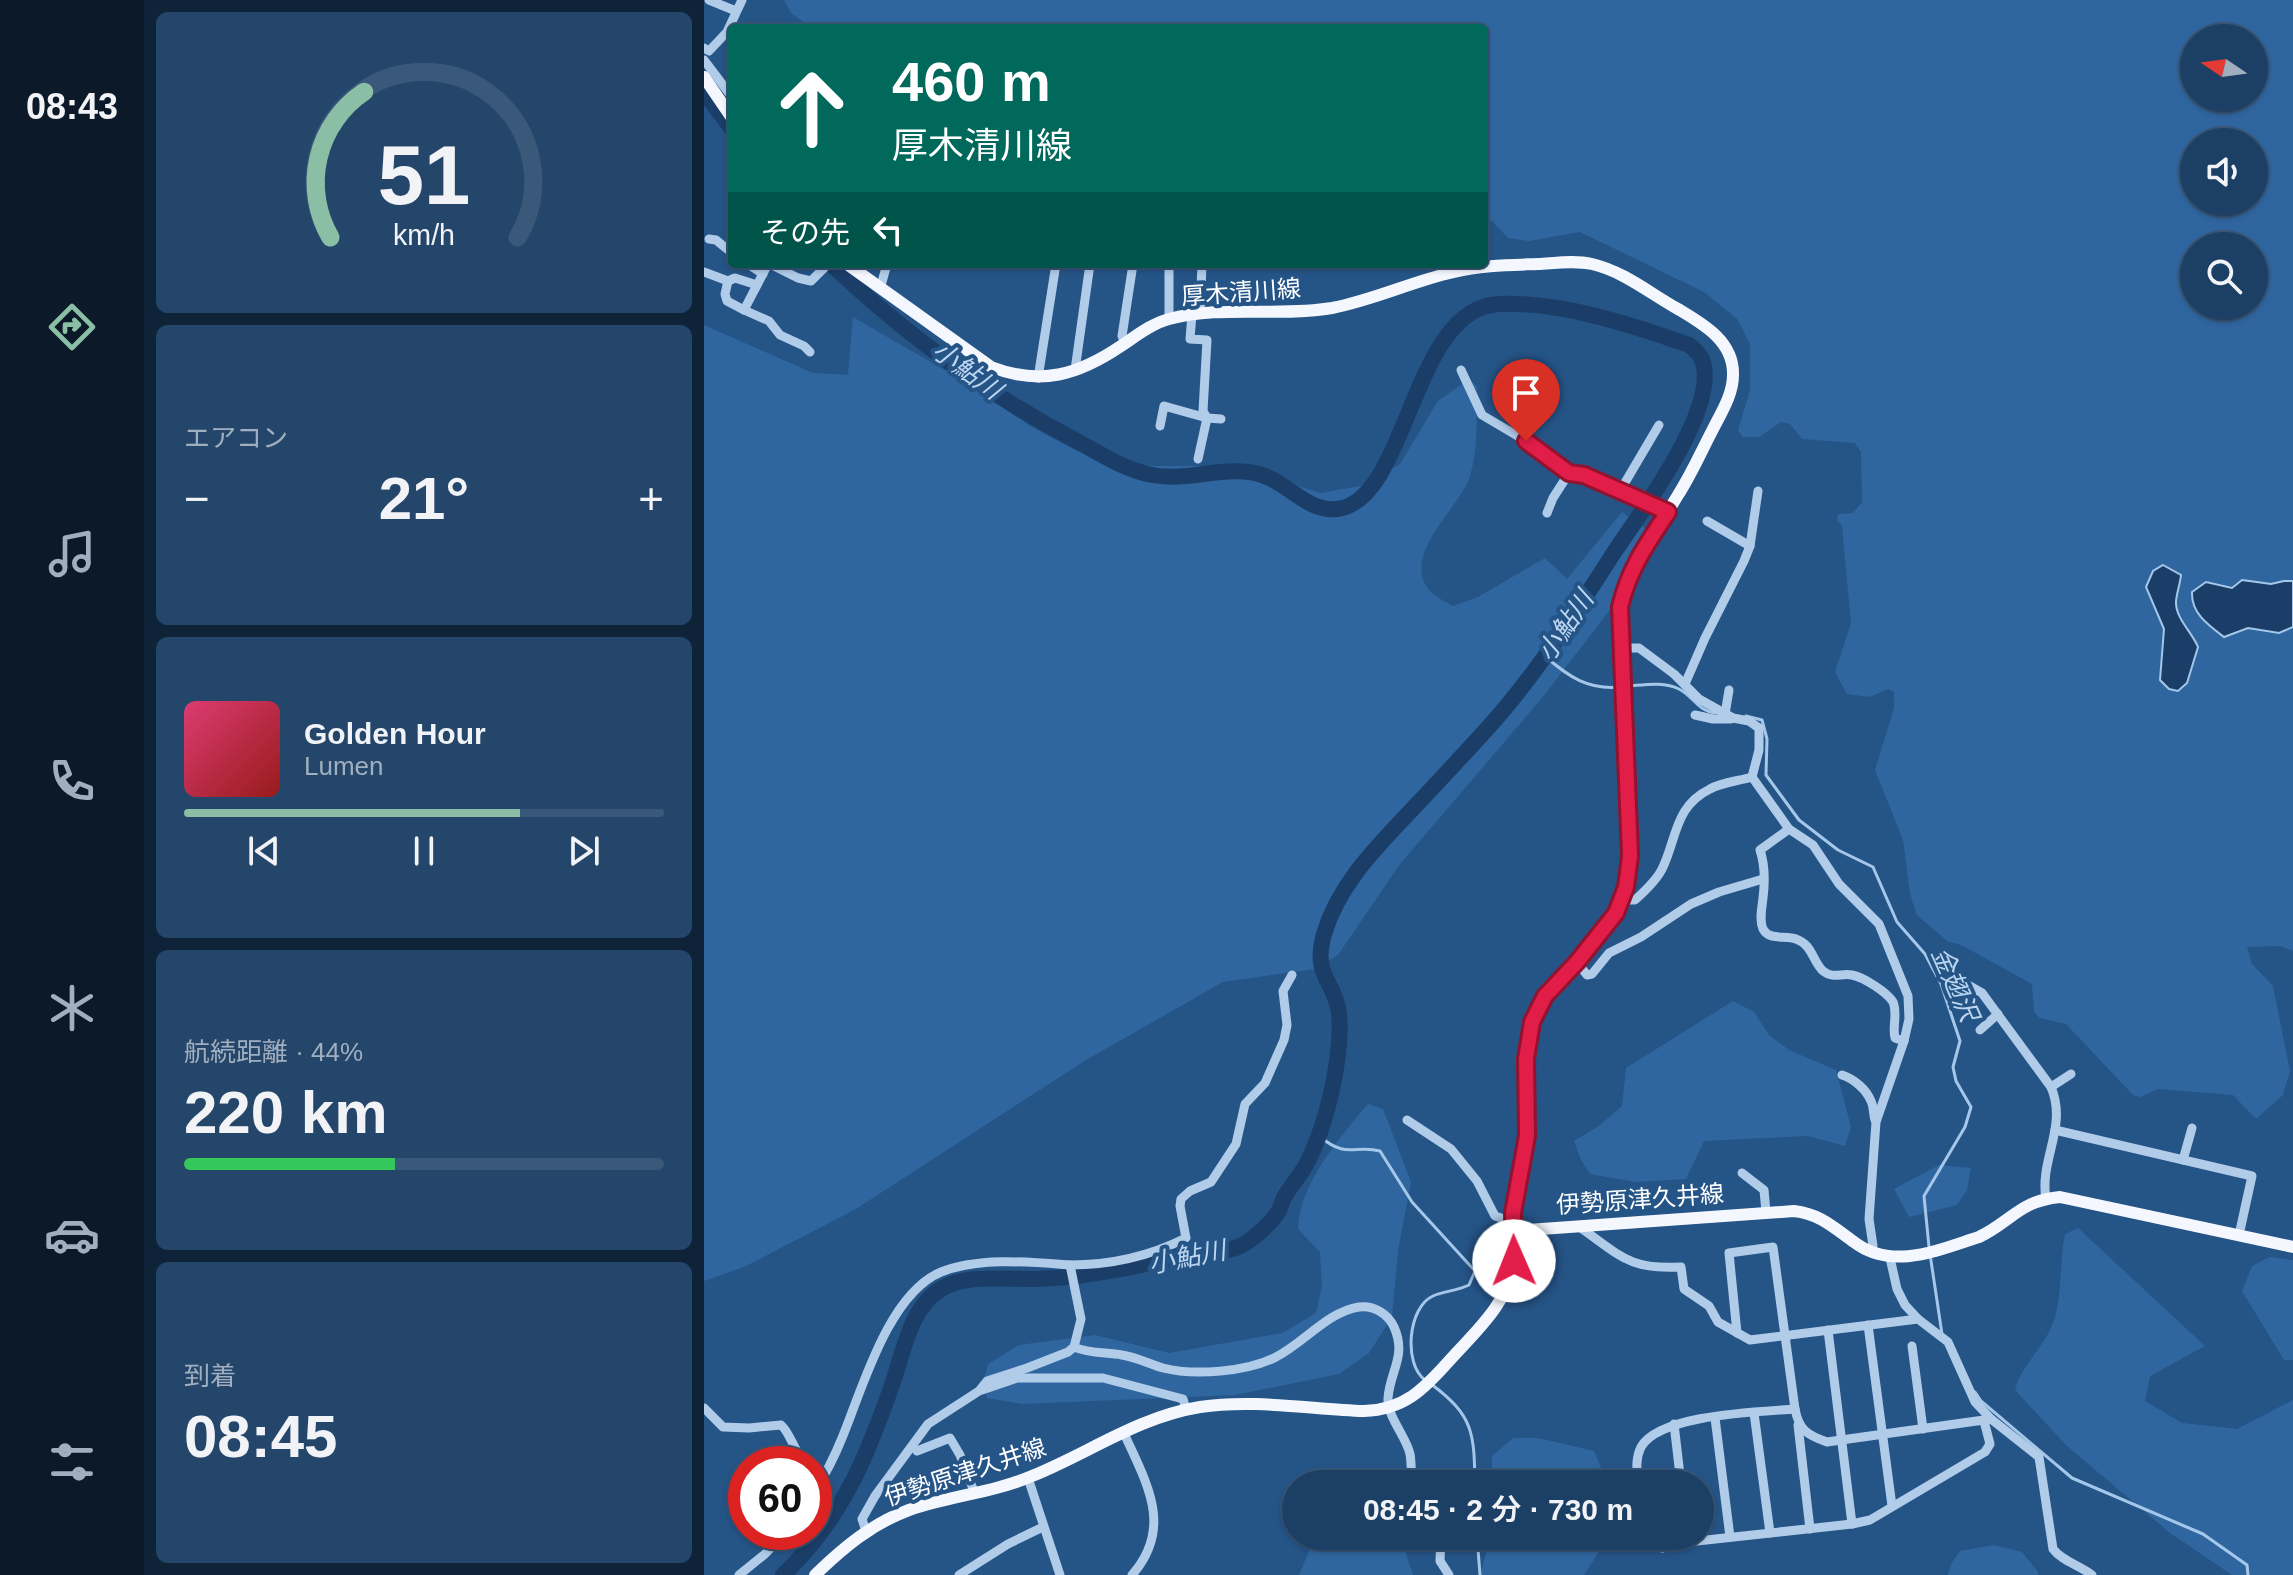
<!DOCTYPE html>
<html lang="ja">
<meta charset="utf-8">
<style>
:root{--surface:#1c3f65;--page:#25466b;--text:#f1f3f6;--muted:#a0afbf;--line:#3a5879;--accent:#8abfa5}
body{margin:0;font-family:Arial,"Noto Sans JP",sans-serif;background:var(--page);color:var(--text);height:100vh;display:flex;flex-direction:column;font-size:30px;white-space:nowrap}
*{box-sizing:border-box;margin:0}
p{font-size:26px;color:var(--muted)}
.icon{flex:none;width:44px;height:44px;fill:none;stroke:currentColor;stroke-width:2;stroke-linecap:round;stroke-linejoin:round}
.map{position:relative;flex:1;overflow:hidden}
.details{display:flex;flex-direction:column;gap:12px;padding:12px;background:#0f2338;width:560px}
.details>*{flex:none}
.hud{position:absolute;left:24px;top:24px;width:760px;height:244px;border-radius:8px;box-shadow:0 2px 6px #0004,0 0 0 2px var(--line);background:#00695c;color:#fff;overflow:hidden}
.needle{width:52px;rotate:283deg}
.controls{position:absolute;left:1476px;top:24px;display:grid;gap:16px}
.controls a{display:grid;place-items:center;width:88px;height:88px;border-radius:50%;background:var(--surface);box-shadow:0 2px 6px #0004,0 0 0 2px var(--line);font-size:40px}
.speed{position:absolute;left:24px;top:1446px;display:flex;gap:16px;font-size:40px;font-weight:700;text-align:center}
.speed>*{display:grid;place-content:center;width:104px;height:104px;border-radius:50%;background:var(--surface);box-shadow:0 2px 6px #0004,0 0 0 2px var(--line);line-height:1}
.speed .limit{border:12px solid #d22;background:#fff;color:#111}
.pin{position:absolute;display:grid;place-items:center;width:68px;height:68px;color:#fff;margin:-82px -34px;border-radius:50% 50% 50% 0;rotate:-45deg;box-shadow:0 0 8px #0007}
.pin .icon{rotate:45deg}
.me{position:absolute;width:88px;margin:-44px;rotate:359deg;stroke-linejoin:round;filter:drop-shadow(0 0 6px #0008)}
.turn{display:flex;align-items:center;gap:28px;height:168px;padding:0 32px;font-size:36px}
.turn .icon{width:104px;height:104px;stroke-width:2.5}
.turn b{display:block;font-size:56px;line-height:68px}
.then{display:flex;align-items:center;height:76px;padding:0 32px;background:#0003;gap:16px;font-size:30px}
.big{font-size:60px;font-weight:600;line-height:1.1}
.details .card{flex:1;display:flex;flex-direction:column;justify-content:center;gap:12px;min-width:0;padding:0 28px;border-radius:12px;background:var(--page)}
.details .dial{align-items:center;gap:0}
.dial svg{height:208px;overflow:visible;fill:none;stroke:var(--line);stroke-width:7;stroke-linecap:round;text-anchor:middle}
.dial text{fill:var(--text);stroke:none}
.song{display:flex;align-items:center;gap:24px}
.cover{width:96px;height:96px;border-radius:12px;background:linear-gradient(135deg,hsl(340 70% 55%),hsl(0 70% 35%))}
.played{height:8px;border-radius:4px;background:linear-gradient(90deg,var(--accent) 70%,var(--line) 70%)}
.keys{display:flex;justify-content:space-around;direction:ltr}
.heat{display:flex;justify-content:space-between;align-items:center;font-size:44px;direction:ltr}
.charge{height:12px;border-radius:6px;background:linear-gradient(90deg,#34c759 44%,var(--line) 0)}
.trip{position:absolute;left:578px;top:1470px;width:432px;height:80px;border-radius:40px;background:var(--surface);box-shadow:0 2px 6px #0004,0 0 0 2px var(--line);font-weight:600;line-height:80px;text-align:center}
main{display:flex;flex:1;min-height:0}
.tabs{display:flex;flex-direction:column;width:144px;justify-content:space-around;align-items:center;background:#0b1928;color:var(--muted)}
.tabs .icon{width:56px;height:56px}
.tabs .on{color:var(--accent)}
.tabs b{font-size:36px;color:var(--text)}
.map>svg:first-child{display:block}
.green{fill:#30669f;fill-rule:evenodd}
.water{fill:#1a3e67;stroke:#a5c7e9;stroke-width:2}
.lines{fill:none;stroke-linecap:round;stroke-linejoin:round}
.stream{stroke:#a5c7e9;stroke-width:3}
.river{stroke:#1a3e67;stroke-width:16}
.minor{stroke:#b1cce9;stroke-width:9}
.major{stroke:#f4f8fe;stroke-width:12}
.route-casing{stroke:#92132f;stroke-width:20}
.route{stroke:#e11d48;stroke-width:14}
.labels{text-anchor:middle;dominant-baseline:central;stroke-width:8;stroke-linejoin:round;paint-order:stroke}
.street-label{font-size:24px;fill:#fff;stroke:#255487}
.water-label{font-size:26px;font-style:italic;fill:#bcd6f0;stroke:#255487}
</style>
<main>
<nav class="tabs">
<b>08:43</b>
<svg class="icon on" aria-label="directions" viewBox="0 0 24 24"><path d="M12 3l9 9-9 9-9-9zM9 14v-3h6M13 9l2 2-2 2"/></svg>
<svg class="icon" aria-label="music" viewBox="0 0 24 24"><path d="M9 18V5l10-2v13"/><circle cx="6" cy="18" r="3"/><circle cx="16" cy="16" r="3"/></svg>
<svg class="icon" aria-label="phone" viewBox="0 0 24 24"><path d="M5 4h4l2 5-3 2q2 4 5 5l2-3 5 2v4C11 20 4 13 5 4z"/></svg>
<svg class="icon" aria-label="climate" viewBox="0 0 24 24"><path d="M12 3v18M4 7l16 10M4 17L20 7"/></svg>
<svg class="icon" aria-label="car" viewBox="0 0 24 24"><path d="M5 17H2v-5l4-1 3-4h7l3 4 3 1v5h-3M9 17h6M6 11h13"/><circle cx="7" cy="17" r="2"/><circle cx="17" cy="17" r="2"/></svg>
<svg class="icon" aria-label="filters" viewBox="0 0 24 24"><path d="M4 7h16M4 17h16"/><circle cx="9" cy="7" r="2"/><circle cx="15" cy="17" r="2"/></svg>
</nav>
<section class="details">
<div class="card dial"><svg viewBox="0 0 100 80">
<path d="M14 69A42 42 0 1 1 86 69"/>
<path d="M14 69A42 42 0 0 1 27 13" stroke="#8abfa5"/>
<text x="50" y="56" font-size="32" font-weight="700">51</text>
<text x="50" y="72" font-size="11">km/h</text>
</svg></div>
<div class="card"><p>エアコン</p>
<div class="heat"><a>−</a><b class="big">21°</b><a>+</a></div>
</div>
<div class="card">
<div class="song"><i class="cover"></i><div><b>Golden Hour</b><p>Lumen</p></div></div>
<div class="played"></div>
<div class="keys"><svg class="icon" aria-label="previous" viewBox="0 0 24 24"><path d="M18 5L8 12l10 7zM5 5v14"/></svg><svg class="icon" aria-label="pause" viewBox="0 0 24 24"><path d="M8 5v14M16 5v14"/></svg><svg class="icon" aria-label="next" viewBox="0 0 24 24"><path d="M6 5l10 7-10 7zM19 5v14"/></svg></div>
</div>
<div class="card"><p>航続距離 · 44%</p><b class="big">220 km</b><div class="charge"></div></div>
<div class="card"><p>到着</p><b class="big">08:45</b></div>
</section>
<div class="map">
<svg width="1589" height="1575" viewBox="0 0 1589 1575">
<rect width="100%" height="100%" fill="#255487"/>
<g class="green">
<path d="M80,0H1589V951L1576,946L1543,947L1548,964L1569,986L1586,1071L1579,1095L1552,1119L1529,1095L1454,1089L1436,1097L1429,1095L1362,1024L1336,1018L1330,1012L1328,984L1257,945L1243,941L1213,915L1206,894L1199,840L1171,770L1190,708V692L1184,689L1166,697L1143,694L1131,672L1147,623L1138,526L1133,520L1134,514L1149,513L1158,502L1157,452L1151,443L1098,439L1086,424L1077,422L1055,437H1039L1034,430L1046,390V344L1034,320L1000,292L876,232L825,241L804,238L788,221H780V28H108L87,13ZM1490,38H1550V98H1490ZM1490,142H1550V202H1490ZM1490,246H1550V306H1490Z"/>
<path d="M149,317L268,386L326,426L365,447L408,466H525L617,493L660,485L696,464L734,401L765,379L773,386C772,416 775,450 765,479C754,509 693,559 728,593C734,598 742,602 749,606L774,597L841,558L863,579L918,512L954,537L946,558L838,698L696,864L634,955L611,969L519,982L382,1060L152,1209L40,1267L0,1281V325L109,373L144,375Z"/>
<polygon points="1029,1001 1050,1012 1065,1035 1085,1050 1132,1070 1147,1127 1141,1146 1104,1136 1000,1141 982,1179 932,1182 886,1174 876,1158 870,1141 895,1126 918,1106 922,1068"/>
<path d="M664,1104L679,1109L707,1182L694,1251L688,1317L665,1353L635,1374L531,1395L318,1404L283,1398L279,1383L284,1364L315,1345L391,1335L465,1353L578,1333L612,1313L618,1287L616,1252L594,1229C595,1184 636,1137 664,1104Z"/>
<polygon points="1235,1165 1267,1168 1263,1190 1253,1205 1205,1217 1190,1189"/>
<path d="M1374,1228L1501,1346L1446,1376L1441,1401L1478,1423L1533,1429L1589,1400V1575H1528L1466,1533L1363,1446L1311,1390C1317,1365 1340,1348 1349,1323C1359,1295 1355,1263 1361,1234Z"/>
<polygon points="1566,1257 1589,1260 1589,1360 1580,1360 1538,1291 1548,1266"/>
<polygon points="809,1438 834,1438 890,1451 898,1470 899,1484 788,1484 788,1456"/>
<polygon points="615,1536 696,1536 709,1575 595,1575 610,1540"/>
<polygon points="787,1536 903,1536 903,1539 880,1575 776,1575"/>
<polygon points="1290,1545 1318,1552 1334,1572 1334,1575 1244,1575 1247,1564 1256,1551"/>
</g>
<g class="water">
<path d="M1459,565L1477,575C1476,584 1473,592 1472,601C1471,618 1488,632 1494,647L1483,683L1474,691L1465,689L1456,680L1460,629L1442,587L1449,571Z"/>
<path d="M1538,580L1567,584L1580,581H1589V627L1575,633L1544,628L1520,637C1504,625 1487,613 1488,592L1502,582L1528,588Z"/>
</g>
<g class="lines">
<g class="stream">
<path d="M842,657C865,677 884,690 916,687"/>
<path d="M924,686C939,685 960,681 975,689C989,696 994,711 1011,713"/>
<polyline points="1042,716 1058,720 1063,739 1062,775 1095,820 1134,850 1169,867 1193,922 1221,954 1237,984 1256,1041 1249,1067 1252,1081 1267,1107 1261,1127 1220,1196 1225,1247"/>
<path d="M615,1136C644,1160 650,1144 676,1151L708,1202L771,1271L765,1285C753,1291 740,1291 729,1296C704,1307 699,1364 721,1380"/>
<polyline points="1226,1254 1238,1334"/>
<path d="M727,1384C770,1416 770,1433 771,1484"/>
<polyline points="1271,1392 1277,1401 1368,1478 1499,1534 1543,1565 1544,1575"/>
<polyline points="773,1536 776,1575"/>
</g>
<g class="river">
<polyline points="0,92 28,129"/>
<path d="M79,1575C112,1544 139,1504 158,1462C169,1437 179,1411 188,1385C199,1354 206,1307 237,1289C264,1273 303,1280 333,1279C384,1277 433,1267 482,1255C499,1252 522,1253 536,1246C546,1242 561,1228 568,1220C580,1206 573,1211 581,1196C588,1184 598,1174 604,1161C623,1123 639,1055 635,1013C631,980 608,977 620,934C636,880 679,841 716,801C738,778 760,754 782,730C832,675 871,613 911,551C938,511 1009,416 1000,367C999,357 992,350 985,345C983,344 960,337 959,336C908,319 850,302 796,304C707,306 705,501 633,509C603,512 584,483 558,475C523,464 485,482 448,475C421,470 397,454 373,441C284,395 200,333 127,264"/>
</g>
<g class="minor">
<polyline points="5,0 32,11"/>
<polyline points="0,48 5,51 23,32 38,0"/>
<polyline points="0,60 28,97"/>
<polyline points="5,239 12,240 28,253"/>
<polyline points="44,264 59,274"/>
<polyline points="64,264 40,310 65,321 76,335 100,346 106,352"/>
<polyline points="66,264 94,278 107,281 124,264"/>
<polyline points="0,272 24,281 31,278 53,285"/>
<polyline points="24,281 21,294 23,301 40,310"/>
<polyline points="176,289 183,264"/>
<polyline points="488,314 486,339 503,340 499,411 503,418 494,459"/>
<polyline points="496,314 498,264"/>
<polyline points="465,319 465,264"/>
<polyline points="421,343 418,336 429,264"/>
<polyline points="371,370 386,264"/>
<polyline points="757,370 778,415 822,441 865,473 880,475 964,512"/>
<polyline points="334,378 352,264"/>
<polyline points="456,426 460,406 503,418 517,419"/>
<polyline points="916,491 955,425"/>
<polyline points="843,513 849,498 865,473"/>
<polyline points="1003,521 1046,546"/>
<polyline points="919,648 935,648 970,674 995,699 1029,718 1045,721 1055,728 1055,750 1048,777 1085,829 1109,845 1135,884 1175,924 1204,996 1205,1019 1200,1041 1172,1122 1165,1219 1169,1246 1167,1253"/>
<polyline points="981,684 1001,638 1040,561 1046,546 1054,491"/>
<polyline points="1021,714 1025,690"/>
<polyline points="991,715 1009,719 1027,719"/>
<path d="M1085,829L1056,850C1061,865 1061,882 1059,898C1058,907 1055,920 1059,929C1065,941 1082,935 1092,939C1109,945 1108,961 1119,971C1129,979 1137,973 1148,975C1159,977 1183,992 1189,1002C1194,1014 1188,1026 1191,1038L1200,1041"/>
<path d="M918,900H931C941,891 954,879 959,867C973,837 971,806 1006,789C1018,782 1035,781 1048,777"/>
<polyline points="873,962 883,975 888,974 905,953 937,937 987,904 1015,892 1059,879"/>
<path d="M1250,977L1278,993L1347,1087C1364,1127 1335,1160 1342,1199"/>
<polyline points="1276,1030 1294,1014"/>
<path d="M1138,1075C1150,1079 1162,1089 1167,1101C1170,1107 1169,1114 1171,1120"/>
<polyline points="1347,1087 1367,1074"/>
<polyline points="703,1120 747,1149 773,1181 791,1216 809,1222"/>
<polyline points="1351,1130 1548,1176 1535,1235"/>
<polyline points="1479,1160 1488,1128"/>
<polyline points="1038,1173 1060,1190 1062,1212"/>
<path d="M874,1226C916,1255 924,1270 977,1267L980,1289L1005,1306L1014,1322L1046,1340L1214,1319"/>
<path d="M1186,1258L1193,1289L1201,1305L1214,1319L1244,1342L1271,1402L1287,1419L1335,1457L1349,1549C1358,1561 1375,1565 1388,1575"/>
<path d="M366,1265C406,1265 446,1256 482,1238L476,1206L477,1199L486,1191L507,1182L532,1144L541,1104L561,1083L580,1040L583,1025L579,991L588,975"/>
<polyline points="1164,1325 1188,1506"/>
<polyline points="1124,1330 1148,1524"/>
<path d="M1033,1333L1025,1253L1069,1247L1091,1409C1095,1430 1103,1435 1123,1442L1287,1419"/>
<polyline points="1208,1346 1219,1429"/>
<polyline points="278,1390 313,1378 399,1378 479,1399 482,1409"/>
<path d="M0,1408L19,1427L45,1428L77,1425C88,1435 88,1450 103,1464"/>
<polyline points="1050,1413 1066,1533"/>
<polyline points="1011,1418 1026,1537"/>
<polyline points="970,1424 977,1484"/>
<polyline points="1094,1425 1106,1529"/>
<path d="M419,1431C441,1481 471,1526 428,1575"/>
<polyline points="213,1451 246,1438 256,1455 271,1494"/>
<polyline points="324,1478 356,1575"/>
<path d="M934,1484C933,1471 931,1459 937,1447C956,1414 1055,1412 1091,1409"/>
<path d="M110,1493C121,1475 130,1458 138,1438C158,1390 184,1294 237,1272C275,1257 326,1262 366,1265L377,1319L370,1347C386,1354 402,1352 418,1355C432,1357 445,1364 459,1368C490,1376 543,1372 572,1357C600,1343 623,1312 655,1307C670,1305 684,1314 690,1327C703,1356 686,1371 684,1398C683,1417 702,1436 706,1454C708,1465 706,1474 710,1484"/>
<polyline points="162,1531 158,1519 171,1496 224,1424 275,1391 283,1381 323,1368 364,1352 370,1347"/>
<polyline points="737,1536 736,1561 745,1575"/>
<polyline points="950,1536 958,1548 984,1542 1148,1524 1166,1520 1281,1452 1286,1444 1280,1421"/>
<polyline points="35,1575 61,1554 82,1532"/>
<polyline points="255,1575 304,1544 339,1527"/>
</g>
<g class="major">
<polyline points="0,77 28,118"/>
<path d="M810,1231L1090,1211C1116,1214 1129,1227 1150,1242C1188,1271 1234,1250 1275,1237C1308,1221 1315,1201 1356,1197L1589,1247"/>
<path d="M111,1575C139,1548 167,1524 205,1510C245,1496 288,1493 328,1476C385,1453 434,1417 496,1407C549,1399 606,1409 660,1411C700,1410 720,1389 745,1361C772,1331 805,1303 810,1261C812,1243 807,1224 809,1206C812,1178 823,1152 824,1123C824,1090 817,1052 829,1020C838,996 855,981 873,963C899,935 918,908 925,870L916,607C927,562 951,534 974,495C987,475 997,452 1008,431C1017,413 1029,395 1029,375C1030,341 999,324 974,309C947,294 919,271 888,264C871,260 852,263 834,264C806,265 777,265 750,272C709,281 670,300 628,308C574,317 518,305 465,319C447,324 432,336 417,346C374,375 337,386 287,367L143,264"/>
</g>
</g>
<g class="lines">
<g class="route-casing">
<path id="route" d="M810,1261L809,1213L823,1136L822,1059L828,1022L841,996L873,962L912,913L922,887L926,856L916,607C925,569 942,545 964,512L880,475L865,473L822,441"/>
</g>
<use href="#route" class="route"/>
</g>
<g class="labels">
<g class="street-label">
<text transform="translate(537 292) rotate(-4)">厚木清川線</text>
<text transform="translate(936 1199) rotate(-4)">伊勢原津久井線</text>
<text transform="translate(261 1472) rotate(-18)">伊勢原津久井線</text>
</g>
<g class="water-label">
<text transform="translate(263 370) rotate(36)">小鮎川</text>
<text transform="translate(861 626) rotate(-56)">小鮎川</text>
<text transform="translate(1251 984) rotate(66)">金翅沢</text>
<text transform="translate(483 1257) rotate(-11)">小鮎川</text>
</g>
</g>
</svg>
<div class="controls">
<a><svg class="needle" viewBox="-14 -14 28 28"><path d="M0-13l5 13h-10z" fill="#e53935"/><path d="M0 13l5-13h-10z" fill="#a0afbf"/></svg></a>
<a><svg class="icon" aria-label="sound" viewBox="0 0 24 24"><path d="M4 9h4l5-4v14l-5-4H4zM17 9q2 3 0 6"/></svg></a>
<a><svg class="icon" aria-label="search" viewBox="0 0 24 24"><circle cx="10" cy="10" r="6"/><path d="M15 15l6 6"/></svg></a>
</div>
<div class="speed"><div class="limit">60</div></div>
<div class="pin" style="left:822px;top:441px;background:#d93025"><svg class="icon" aria-label="arrive" viewBox="0 0 24 24"><path d="M6 21V4h12l-3 4 3 4H6"/></svg></div>
<svg class="me" style="left:810px;top:1261px" viewBox="-20 -20 40 40"><circle r="19" fill="#fff"/><path d="M0-13L10 11 0 6-10 11z" fill="#e11d48"/></svg>
<div class="trip">08:45 · 2 分 · 730 m</div>
<div class="hud">
<div class="turn"><svg class="icon" aria-label="ahead" viewBox="0 0 24 24"><path d="M12 20V5M6 11l6-6 6 6"/></svg><div><b>460 m</b>厚木清川線</div></div>
<div class="then">その先<svg class="icon" aria-label="left" viewBox="0 0 24 24"><path d="M17 20v-9H6M10 6l-5 5 5 5"/></svg></div>
</div>
</div>
</main>
